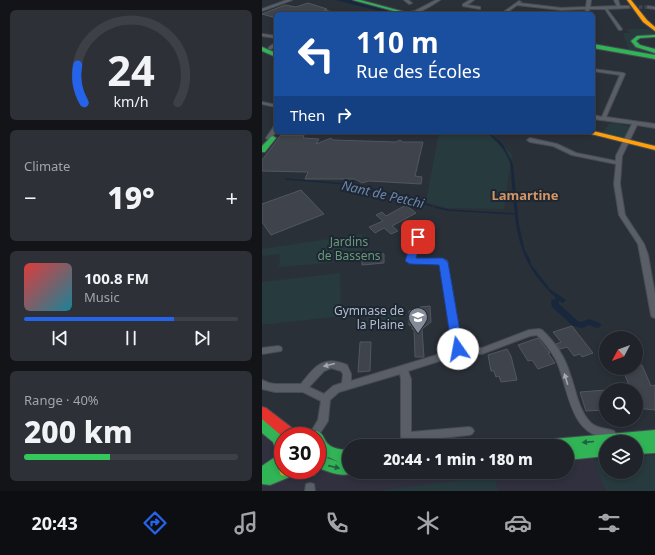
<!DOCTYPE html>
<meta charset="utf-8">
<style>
:root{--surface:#20242a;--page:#2d3036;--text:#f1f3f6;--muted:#a2a4a8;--line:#3d4147;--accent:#2563eb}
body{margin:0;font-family:"Noto Sans",sans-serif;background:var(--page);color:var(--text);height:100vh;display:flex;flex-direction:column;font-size:15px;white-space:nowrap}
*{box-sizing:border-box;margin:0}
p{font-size:13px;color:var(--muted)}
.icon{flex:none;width:22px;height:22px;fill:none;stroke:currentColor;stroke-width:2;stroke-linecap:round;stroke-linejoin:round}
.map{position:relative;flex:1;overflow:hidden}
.details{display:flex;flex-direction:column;gap:10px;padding:10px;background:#121417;width:262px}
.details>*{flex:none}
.guide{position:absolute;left:12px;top:12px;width:321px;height:122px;border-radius:6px;box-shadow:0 2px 6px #0003,0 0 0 1px var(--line);background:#1a4fa0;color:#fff;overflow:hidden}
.needle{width:26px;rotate:229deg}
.buttons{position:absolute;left:337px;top:331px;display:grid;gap:8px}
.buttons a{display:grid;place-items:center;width:44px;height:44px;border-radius:50%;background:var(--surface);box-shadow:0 2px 6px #0003,0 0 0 1px var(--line);font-size:20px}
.speed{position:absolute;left:12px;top:427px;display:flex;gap:8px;font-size:20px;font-weight:700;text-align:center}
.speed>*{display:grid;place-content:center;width:52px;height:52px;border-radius:50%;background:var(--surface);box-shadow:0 2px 6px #0003,0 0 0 1px var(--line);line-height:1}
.speed .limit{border:6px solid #d22;background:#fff;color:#111}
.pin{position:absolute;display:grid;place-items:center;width:34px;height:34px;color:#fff;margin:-17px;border-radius:8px;box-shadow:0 2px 6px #0006}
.me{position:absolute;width:44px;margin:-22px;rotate:348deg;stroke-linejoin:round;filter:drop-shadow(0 0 3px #0008)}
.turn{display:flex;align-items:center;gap:14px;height:84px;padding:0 16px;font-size:18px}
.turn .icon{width:52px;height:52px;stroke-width:2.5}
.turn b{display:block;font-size:28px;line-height:34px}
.then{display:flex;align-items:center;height:38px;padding:0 16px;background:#0003;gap:8px;font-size:15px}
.big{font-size:30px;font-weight:800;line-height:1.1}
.details .widget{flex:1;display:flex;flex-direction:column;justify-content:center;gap:6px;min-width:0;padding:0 14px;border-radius:6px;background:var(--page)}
.details .dial{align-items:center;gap:0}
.dial svg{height:104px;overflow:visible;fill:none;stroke:var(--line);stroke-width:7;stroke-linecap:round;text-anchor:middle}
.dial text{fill:var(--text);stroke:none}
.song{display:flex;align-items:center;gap:12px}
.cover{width:48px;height:48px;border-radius:6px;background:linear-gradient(135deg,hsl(0 70% 55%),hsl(190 70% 35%))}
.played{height:4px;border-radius:2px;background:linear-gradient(90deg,var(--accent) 70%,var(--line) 70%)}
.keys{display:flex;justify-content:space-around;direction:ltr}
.heat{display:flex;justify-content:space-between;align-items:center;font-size:22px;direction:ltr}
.charge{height:6px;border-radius:3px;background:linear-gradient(90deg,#34c759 40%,var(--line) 0)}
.trip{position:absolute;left:80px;top:439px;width:232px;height:40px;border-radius:20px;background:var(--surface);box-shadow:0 2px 6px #0003,0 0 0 1px var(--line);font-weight:800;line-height:40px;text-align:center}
.dock{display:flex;height:64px;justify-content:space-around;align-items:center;background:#0d0e11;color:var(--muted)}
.dock .icon{width:28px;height:28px}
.dock .current{color:var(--accent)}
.dock b{font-size:18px;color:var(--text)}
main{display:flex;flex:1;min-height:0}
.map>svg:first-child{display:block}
.medical{fill:#31303e}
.green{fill:#273a3e}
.water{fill:#19273c}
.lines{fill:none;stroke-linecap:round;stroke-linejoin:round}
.stream{stroke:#19273c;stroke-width:1.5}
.canal{fill:#19273c;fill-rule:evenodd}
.building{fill:#3f444c;stroke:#52575f}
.street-tunnel{stroke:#3f454e;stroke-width:3.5;stroke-dasharray:3.5 2;stroke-linecap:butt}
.street-casing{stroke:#484c55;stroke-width:2}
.fast-casing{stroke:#484c55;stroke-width:2}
.slow-casing{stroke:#484c55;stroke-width:2}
.jam-casing{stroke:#484c55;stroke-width:2}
.street{fill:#5a5e66;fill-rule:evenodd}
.fast{fill:#30b455;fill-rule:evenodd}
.slow{fill:#ff9f0a;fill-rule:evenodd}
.jam{fill:#e5322d;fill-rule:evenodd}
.oneway{fill:#a2a9b5}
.oneway2{fill:#255f41}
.route{fill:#2563eb;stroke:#184099}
.labels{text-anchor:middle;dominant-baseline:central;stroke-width:4;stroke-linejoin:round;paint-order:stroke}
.park-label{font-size:12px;fill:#6b9a76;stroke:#1d2633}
.poi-label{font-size:12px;fill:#b4bcc9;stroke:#1d2633;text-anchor:end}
.water-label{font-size:13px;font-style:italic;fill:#6d86a8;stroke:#1d2633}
.neighbourhood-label{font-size:13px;font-weight:bold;fill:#d59563;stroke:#1d2633}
</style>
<main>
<section class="details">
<div class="widget dial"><svg viewBox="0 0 100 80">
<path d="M14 69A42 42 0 1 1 86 69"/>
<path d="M14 69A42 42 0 0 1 9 40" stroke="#2563eb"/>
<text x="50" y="56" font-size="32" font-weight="700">24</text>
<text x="50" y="72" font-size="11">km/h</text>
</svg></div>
<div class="widget"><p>Climate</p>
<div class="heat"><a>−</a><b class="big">19°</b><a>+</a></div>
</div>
<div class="widget">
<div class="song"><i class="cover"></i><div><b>100.8 FM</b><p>Music</p></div></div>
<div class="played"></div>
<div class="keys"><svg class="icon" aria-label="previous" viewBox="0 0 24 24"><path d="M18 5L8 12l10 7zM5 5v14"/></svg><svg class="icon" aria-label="pause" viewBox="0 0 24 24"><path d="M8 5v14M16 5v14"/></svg><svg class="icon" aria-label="next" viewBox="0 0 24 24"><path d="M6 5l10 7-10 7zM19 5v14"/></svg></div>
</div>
<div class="widget"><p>Range · 40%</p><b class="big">200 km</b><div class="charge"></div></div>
</section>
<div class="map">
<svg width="393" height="491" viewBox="0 0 393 491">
<rect width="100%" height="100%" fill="#2a3038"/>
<polygon class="medical" points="0,425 16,438 21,470 55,470 55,464 87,472 305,472 305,455 329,453 333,461 344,460 344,472 374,472 374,457 393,455 393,491 0,491"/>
<g class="green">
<polygon points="365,29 388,29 393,32 393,36 372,37 368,41 371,45 393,52 393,54 367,50 361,33 369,33"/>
<polygon points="355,123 368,127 362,138 340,133 347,124"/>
<polygon points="177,132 226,132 250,154 242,209 184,208 164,202"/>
<polygon points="100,234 100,260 17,267 18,254 0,256 0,249"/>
<polygon points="78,273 79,316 0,325 0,282"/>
<polygon points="136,308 135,323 104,325 105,309"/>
<polygon points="393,455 393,491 344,491 332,461 344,460 344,472 374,472 374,457"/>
<polygon points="233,476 236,491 112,491"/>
</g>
<g class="water">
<polygon points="73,0 89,0 141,14 129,14"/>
<path d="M224,132H226L240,143L251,164L257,225L263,251L268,259L269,264L288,289L304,300L301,303L297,301L294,304L299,310L292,305L294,298C280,285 267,269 261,251C253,232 252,205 250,184C249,178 250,169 248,163C244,150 234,140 224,132Z"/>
</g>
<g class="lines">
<g class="stream">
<polyline points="24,179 84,184 108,192 128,194 170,206"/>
<polyline points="173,207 186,210 254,214"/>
</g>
<polygon class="canal" points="293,299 296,300 297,304 316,321 319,322 327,319 338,323 339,325 338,327 335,328 327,325 320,328 311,326 290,307 289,302 290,300"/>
</g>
<g class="building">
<polygon points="46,3 65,9 62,10 71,12 71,14 37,14 30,12 14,14 14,18 0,14 23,5 34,7"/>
<polygon points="19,135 42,135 41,138 57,139 54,144 69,138 71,140 134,142 138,140 141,142 161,142 153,176 160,177 159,184 107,181 100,183 93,179 43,179 46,172 0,171 0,160"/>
<polygon points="39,190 62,214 9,235 0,222 0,204"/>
<polygon points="144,205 154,213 130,226 136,231 129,234 122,228 113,233 107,227 121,221 114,215 120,212 124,216"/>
<polygon points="108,252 122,254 122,263 100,265 100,255 108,255"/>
<polygon points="168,306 169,322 160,329 162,357 153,357 152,329 150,329 150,326 147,325 147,311 158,310 158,307"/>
<polygon points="310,326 331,353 320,357 318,354 312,356 305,347 298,349 294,344 299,342 291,332"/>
<polygon points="276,338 286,351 288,353 286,353 293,363 276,369 270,360 266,361 256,345"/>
<polygon points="98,342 109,342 108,371 96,372"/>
<polygon points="245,349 249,356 255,380 239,382 237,376 234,377 232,371 229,371 226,355"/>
<polygon points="380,365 389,386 393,385 393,410 374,408 374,390 369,390 360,368 374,368 374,366"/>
<polygon points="344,390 344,410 324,411 318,392"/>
</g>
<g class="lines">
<polyline class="street-tunnel" points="366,7 386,7"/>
<g class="street-casing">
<g id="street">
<polygon points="25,0 30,0 0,11 0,9"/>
<polygon points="142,0 146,0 150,3 147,4"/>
<path d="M174,0H178C169,6 154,16 143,13L153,11Z"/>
<polygon points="208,0 212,0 205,5 218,7 218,9 201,6 201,4"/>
<polygon points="325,0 329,0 328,7 355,6 352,0 356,0 358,6 367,6 367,8 345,9 360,29 359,30 357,30 343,9 327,9 327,14 323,14 324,9 299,10 255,5 243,14 239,14 257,1 259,2 257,3 299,8 324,7"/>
<polygon points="386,6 393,7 393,9 385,8"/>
<polygon points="0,34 14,36 14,38 0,36"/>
<polygon points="13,43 14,43 14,46 9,49 7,49 7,47"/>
<polygon points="331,69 361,73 363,74 344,117 393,124 393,128 375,125 360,156 358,184 363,215 382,244 386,255 393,294 393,318 390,317 389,315 376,244 357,215 352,184 354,164 310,155 291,146 268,142 265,140 268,138 295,144 314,153 354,161 354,156 370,124 331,119 331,115 340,117 358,75 331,71"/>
<polygon points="0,102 14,105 14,107 0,104"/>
<polygon points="11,128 14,128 14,131 9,139 5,139 4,138"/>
<path d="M154,235H156L159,237L152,259H181L185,261L200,346L220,348L267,330L277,329L280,330C293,342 303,357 308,374C314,390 316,410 329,423C336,429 344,428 352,431L354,434L352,437C348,439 345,438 341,437C307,432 306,385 294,360C289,351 282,342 275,335L268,336L220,354L197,352L184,359L146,371L149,379V432L207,427L210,428L212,431L210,434L207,435L144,442L140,440L139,437V379L138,374L77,392L68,400L66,421L55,438V436H48L47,435L56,420L59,401L41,392H13L0,389V380L7,383L13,384H39C53,366 61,355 85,365L89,374V381L178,354L191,347L178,263H148L144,261ZM69,368L79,371L81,374L80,383L71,386L62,394L47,387L62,371Z"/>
<polygon points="16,346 19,347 20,349 19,351 0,354 0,348"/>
<polygon points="48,483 52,484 53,491 43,491 44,484"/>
</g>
</g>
<g class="fast-casing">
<g id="fast">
<polygon points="91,0 98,0 150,14 143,14"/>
<polygon points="393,35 393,37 378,38 374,41 378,45 393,49 393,53 374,47 369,41 375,36"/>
<polygon points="331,44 393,55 393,59 331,48"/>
<polygon points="0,47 14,53 14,57 0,51"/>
<polygon points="14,125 14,131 11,130 11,127"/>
<polygon points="11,136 14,138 3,152 0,152 0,146 9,137"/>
<polygon points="0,419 4,421 21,434 21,470 32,471 30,476 8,485 0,484 0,466 16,455 11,442 0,433"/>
<polygon points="393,430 393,453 374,454 374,442 344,442 344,456 305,460 305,446 274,446 275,442 280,440"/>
<path d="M55,431C62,434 61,438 65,443C70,449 80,450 87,450V472L92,473C80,477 70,473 59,469L55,470H54L55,436H49L50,433ZM66,457L77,462L65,458Z"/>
</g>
</g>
<g class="slow-casing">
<g id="slow">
<polygon points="365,0 369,0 385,20 393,27 393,31 381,22"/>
<polygon points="331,131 393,146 393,150 325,133 324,132"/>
<polygon points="19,465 21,465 21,470 55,470 53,475 37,479 19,475 17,470"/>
</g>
</g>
<g class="jam-casing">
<polygon id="jam" points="0,407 4,408 30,428 44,431 45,436 21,437 0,419"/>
</g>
<use href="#street" class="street"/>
<use href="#fast" class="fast"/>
<use href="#slow" class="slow"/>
<use href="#jam" class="jam"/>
</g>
<defs><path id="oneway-solid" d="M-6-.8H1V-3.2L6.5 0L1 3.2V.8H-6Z"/></defs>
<g class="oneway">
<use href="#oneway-solid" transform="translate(67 365) rotate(166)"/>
<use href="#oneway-solid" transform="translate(304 379) rotate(-107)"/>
</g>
<g class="oneway2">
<use href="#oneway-solid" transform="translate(326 442) rotate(175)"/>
<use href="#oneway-solid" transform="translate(72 467) rotate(13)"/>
</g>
<polygon class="route" points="156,234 160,237 154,258 181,258 186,262 201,349 200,352 192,352 190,349 177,265 148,264 143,261 151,237"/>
<defs>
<g id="school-pin" transform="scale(1)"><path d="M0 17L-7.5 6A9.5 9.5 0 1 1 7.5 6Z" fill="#848b96" stroke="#1d2633"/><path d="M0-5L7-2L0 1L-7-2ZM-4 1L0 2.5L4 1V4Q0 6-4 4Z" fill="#fff"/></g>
</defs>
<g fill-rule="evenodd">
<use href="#school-pin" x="156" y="317"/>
</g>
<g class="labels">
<g class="park-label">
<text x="87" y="241">Jardins<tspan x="87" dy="14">de Bassens</tspan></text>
</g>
<g class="poi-label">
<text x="142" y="310">Gymnase de<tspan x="142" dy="14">la Plaine</tspan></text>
</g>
<g class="water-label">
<text transform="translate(121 194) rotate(13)">Nant de Petchi</text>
</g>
<g class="neighbourhood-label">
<text x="263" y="195">Lamartine</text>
</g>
</g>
</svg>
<div class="buttons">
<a><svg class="needle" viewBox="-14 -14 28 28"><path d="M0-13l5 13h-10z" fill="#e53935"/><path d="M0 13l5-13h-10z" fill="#a2a4a8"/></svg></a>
<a><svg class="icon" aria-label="search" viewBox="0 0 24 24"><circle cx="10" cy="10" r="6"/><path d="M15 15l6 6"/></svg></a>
<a><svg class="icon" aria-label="layers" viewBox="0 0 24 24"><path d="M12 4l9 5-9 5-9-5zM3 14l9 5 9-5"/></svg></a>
</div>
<div class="speed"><div class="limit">30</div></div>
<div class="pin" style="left:156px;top:237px;background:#d93025"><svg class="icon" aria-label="arrive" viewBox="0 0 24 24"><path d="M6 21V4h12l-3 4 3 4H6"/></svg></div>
<svg class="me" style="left:196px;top:349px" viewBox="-20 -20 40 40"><circle r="19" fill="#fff"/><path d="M0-13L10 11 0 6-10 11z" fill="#2563eb"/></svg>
<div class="trip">20:44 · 1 min · 180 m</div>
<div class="guide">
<div class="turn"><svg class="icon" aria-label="left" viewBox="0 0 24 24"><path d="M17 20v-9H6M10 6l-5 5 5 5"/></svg><div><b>110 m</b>Rue des Écoles</div></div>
<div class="then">Then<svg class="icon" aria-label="right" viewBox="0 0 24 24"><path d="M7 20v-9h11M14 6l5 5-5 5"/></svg></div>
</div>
</div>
</main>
<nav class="dock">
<b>20:43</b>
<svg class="icon current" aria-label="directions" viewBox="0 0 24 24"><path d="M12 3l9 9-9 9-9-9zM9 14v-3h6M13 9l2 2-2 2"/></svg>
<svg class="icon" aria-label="music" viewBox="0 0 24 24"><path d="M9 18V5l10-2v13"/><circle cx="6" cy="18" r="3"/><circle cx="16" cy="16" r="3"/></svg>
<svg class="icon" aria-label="phone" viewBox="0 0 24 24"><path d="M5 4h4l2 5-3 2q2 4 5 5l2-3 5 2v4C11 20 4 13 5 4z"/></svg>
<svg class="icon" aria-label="climate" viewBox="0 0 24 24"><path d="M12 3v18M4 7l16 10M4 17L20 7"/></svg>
<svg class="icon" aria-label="car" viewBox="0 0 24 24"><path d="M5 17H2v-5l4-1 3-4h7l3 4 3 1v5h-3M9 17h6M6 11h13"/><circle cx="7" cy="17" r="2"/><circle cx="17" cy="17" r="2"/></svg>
<svg class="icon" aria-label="filters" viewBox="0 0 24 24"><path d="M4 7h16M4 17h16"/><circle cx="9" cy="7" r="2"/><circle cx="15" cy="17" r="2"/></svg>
</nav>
